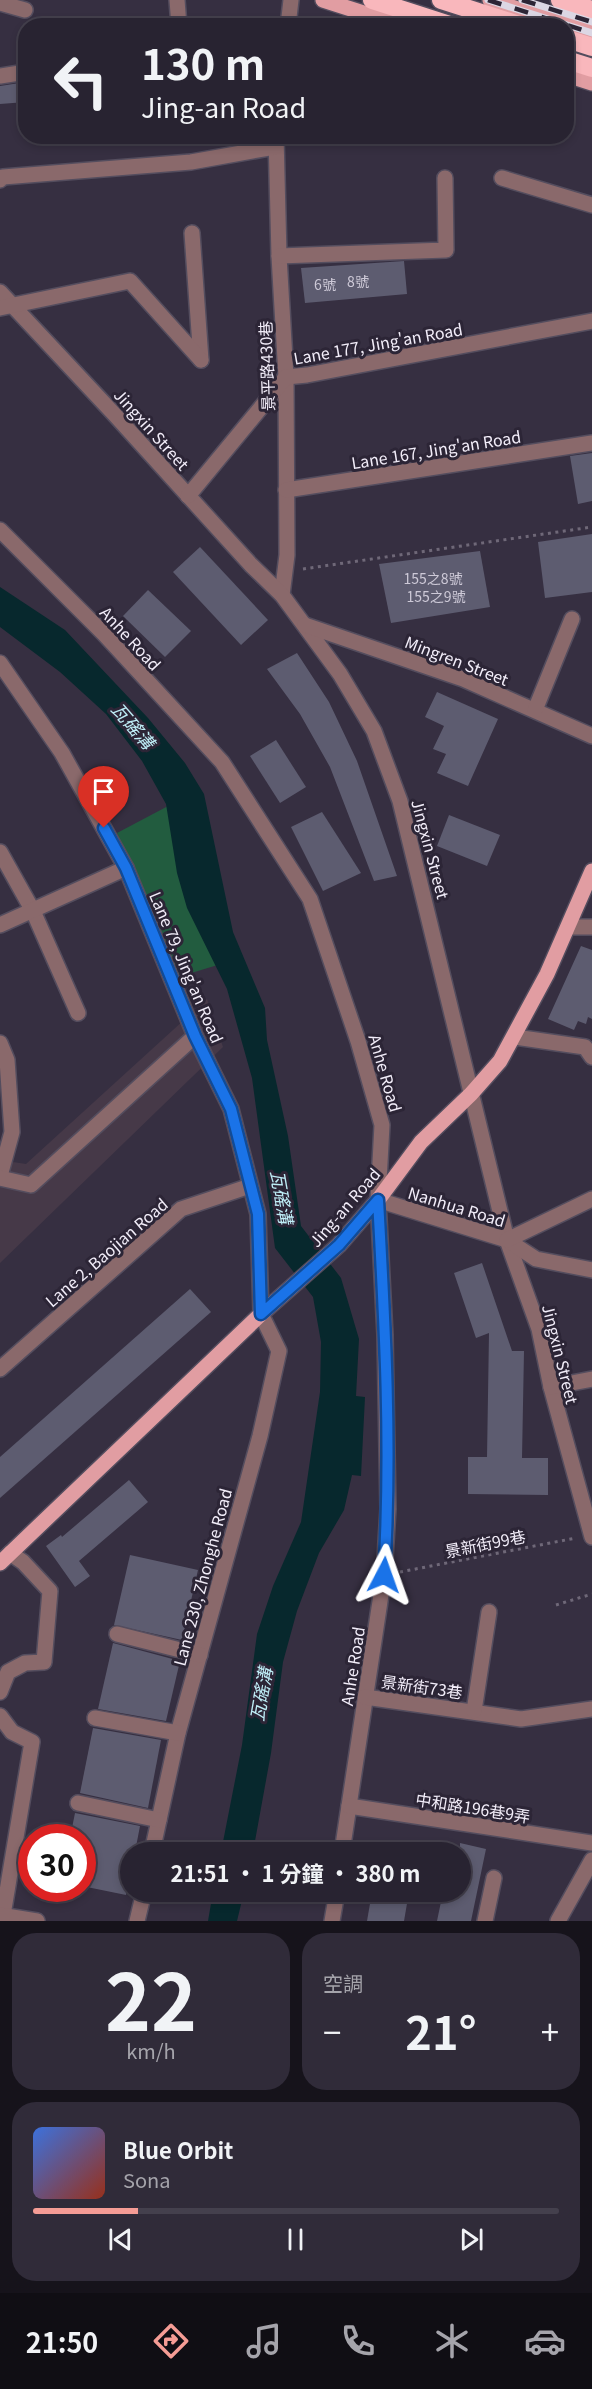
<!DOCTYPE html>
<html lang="zh-TW">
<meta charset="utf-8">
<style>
:root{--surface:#282331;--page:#302b39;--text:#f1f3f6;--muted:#a5a4ab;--line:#44404d;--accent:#f59c95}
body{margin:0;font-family:Georgia,"Noto Sans TC",serif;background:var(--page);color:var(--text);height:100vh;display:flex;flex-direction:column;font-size:22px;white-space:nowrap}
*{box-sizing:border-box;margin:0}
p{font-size:20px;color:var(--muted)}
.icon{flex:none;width:33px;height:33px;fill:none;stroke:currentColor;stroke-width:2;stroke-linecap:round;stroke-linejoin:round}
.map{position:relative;height:1921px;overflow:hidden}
.drawer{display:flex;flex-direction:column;gap:12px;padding:12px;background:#16131b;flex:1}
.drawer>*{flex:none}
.banner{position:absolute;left:18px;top:18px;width:556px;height:126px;border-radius:24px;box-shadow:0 3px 9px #0003,0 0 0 2px var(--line);background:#282331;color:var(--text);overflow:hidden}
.speed{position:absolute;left:18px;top:1824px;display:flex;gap:12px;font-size:30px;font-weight:700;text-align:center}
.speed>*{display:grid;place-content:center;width:78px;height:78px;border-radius:50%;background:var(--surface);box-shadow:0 3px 9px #0003,0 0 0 2px var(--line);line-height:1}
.speed .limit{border:9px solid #d22;background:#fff;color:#111}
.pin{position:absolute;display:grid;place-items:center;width:51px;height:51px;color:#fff;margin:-62px -26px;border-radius:50% 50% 50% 0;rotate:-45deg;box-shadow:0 0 6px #0007}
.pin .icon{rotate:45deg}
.me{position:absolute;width:66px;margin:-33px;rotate:4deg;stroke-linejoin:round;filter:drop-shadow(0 0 4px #0008)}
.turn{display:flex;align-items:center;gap:21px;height:126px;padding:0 24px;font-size:27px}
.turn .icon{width:78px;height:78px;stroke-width:2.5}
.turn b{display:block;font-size:42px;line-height:51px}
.big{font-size:45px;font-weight:700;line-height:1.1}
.drawer .tile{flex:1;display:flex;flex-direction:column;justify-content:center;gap:9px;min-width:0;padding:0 21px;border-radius:24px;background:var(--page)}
.drawer .dial{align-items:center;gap:0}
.dial b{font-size:78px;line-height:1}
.song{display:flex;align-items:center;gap:18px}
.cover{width:72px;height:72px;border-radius:9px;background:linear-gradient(135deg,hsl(220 70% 55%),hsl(10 70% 35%))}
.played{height:6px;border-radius:3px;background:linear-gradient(90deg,var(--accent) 20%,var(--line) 20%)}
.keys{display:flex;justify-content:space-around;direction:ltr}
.heat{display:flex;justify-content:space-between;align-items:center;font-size:33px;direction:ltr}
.drawer .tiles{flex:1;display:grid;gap:12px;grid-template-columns:1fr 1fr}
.tile:last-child{grid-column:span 2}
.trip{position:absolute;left:120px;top:1842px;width:351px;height:60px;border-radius:30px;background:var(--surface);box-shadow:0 3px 9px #0003,0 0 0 2px var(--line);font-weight:700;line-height:60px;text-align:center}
.menu{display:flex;height:96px;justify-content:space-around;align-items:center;background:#100e14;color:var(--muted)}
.menu .icon{width:42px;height:42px}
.menu .active{color:var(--accent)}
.menu b{font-size:27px;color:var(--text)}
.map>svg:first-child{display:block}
.commercial{fill:#463948}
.green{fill:#225c3f}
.water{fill:#07282d}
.building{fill:#5d5c70}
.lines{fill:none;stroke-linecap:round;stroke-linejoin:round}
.minor-casing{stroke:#544d5e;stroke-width:18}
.major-casing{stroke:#544d5e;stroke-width:18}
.highway-casing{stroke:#544d5e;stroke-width:21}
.path{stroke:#6f6878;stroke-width:3;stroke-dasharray:3 4.5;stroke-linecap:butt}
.minor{stroke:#8a696b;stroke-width:15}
.major{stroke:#e19da2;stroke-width:15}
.highway{stroke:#f9b7bc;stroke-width:18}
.rail-casing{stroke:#dcd7e4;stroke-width:7}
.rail{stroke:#2c2536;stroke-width:4.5;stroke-dasharray:14;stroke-linecap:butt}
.route-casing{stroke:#114b97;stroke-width:15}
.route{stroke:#1a73e8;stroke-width:10}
.labels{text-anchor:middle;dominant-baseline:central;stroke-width:6;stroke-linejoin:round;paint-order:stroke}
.number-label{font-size:14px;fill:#cdc9d7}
.street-label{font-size:16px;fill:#f2edf9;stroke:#2c2536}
.water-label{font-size:18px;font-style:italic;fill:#beedf6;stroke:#2c2536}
</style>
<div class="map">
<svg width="592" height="1921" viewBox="0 0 592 1921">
<rect width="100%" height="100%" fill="#362f41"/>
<polygon class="commercial" points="207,999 223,1047 0,1263 0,1160 26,1164"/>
<polygon class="green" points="170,805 221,964 178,977 117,833"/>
<g class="water">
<polygon points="0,587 65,630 148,718 185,763 204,794 233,932 265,1008 267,1040 288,1136 301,1226 341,1278 359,1339 356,1396 365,1397 361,1476 352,1475 344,1510 319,1553 297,1611 283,1662 271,1753 253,1852 221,1852 242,1745 257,1634 273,1586 301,1522 320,1392 321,1342 313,1297 275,1248 252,1078 227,989 187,908 177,873 166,804 142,761 106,714 60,672 0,627"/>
<polygon points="213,1892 244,1892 237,1921 208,1921"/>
</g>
<g class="building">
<polygon points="26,82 26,102 0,104 0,86"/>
<polygon points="404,261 407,294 305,303 301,268"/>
<polygon points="592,453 592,501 578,504 570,456"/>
<polygon points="592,534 592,592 545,598 538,542"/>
<polygon points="200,547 268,620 241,645 173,572"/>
<polygon points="480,551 490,607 391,623 379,564"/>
<polygon points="148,590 191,631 165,657 123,616"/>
<polygon points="297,653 329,702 357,761 397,876 374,881 330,767 300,714 267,669"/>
<polygon points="437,692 498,719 468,786 437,773 446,754 433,749 444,726 425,717"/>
<polygon points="276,740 306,787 280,803 250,756"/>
<polygon points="322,812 361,873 323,891 291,827"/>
<polygon points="449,815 500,835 487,866 437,846"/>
<polygon points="581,946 592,950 592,1019 588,1017 586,1024 578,1021 574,1030 548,1019"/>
<polygon points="482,1263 512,1351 524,1351 522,1458 548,1458 548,1495 468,1494 468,1457 487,1457 489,1333 476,1338 454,1273"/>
<polygon points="190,1289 211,1312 0,1498 0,1457"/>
<polygon points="129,1480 148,1502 79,1561 90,1576 75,1587 46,1546 61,1535 62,1537"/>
<polygon points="130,1555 198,1570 182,1640 114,1625"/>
<polygon points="113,1643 180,1661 166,1721 98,1709"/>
<polygon points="93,1728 161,1740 148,1808 80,1793"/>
<polygon points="75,1813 140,1826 135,1852 130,1852 130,1874 126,1895 82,1886 82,1838 70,1838"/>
<polygon points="460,1843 486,1849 471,1921 437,1921 443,1892 460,1892"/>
<polygon points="372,1892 409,1892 404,1921 367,1921"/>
</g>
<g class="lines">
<g class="minor-casing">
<g id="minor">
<polyline points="177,0 179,26"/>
<polyline points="0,3 25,10"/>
<polyline points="288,26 291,0"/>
<polyline points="0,76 26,72"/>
<polyline points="276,136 279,256 286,377 287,555 282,595"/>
<polyline points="502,178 592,205"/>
<polyline points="0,180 3,177 191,162 275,147"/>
<polyline points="192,233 201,360"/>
<polyline points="279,256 446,250 445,178"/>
<polyline points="0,292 115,415 251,565 282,595 340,674 374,731 400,801 507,1240 539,1329 551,1387 592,1537"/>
<polyline points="0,308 130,281 201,360"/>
<polyline points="286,490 592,443"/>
<polyline points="188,496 286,377 307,375 592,321"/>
<polyline points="0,530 104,634 222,762 310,899 358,1041 382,1125 378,1200 385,1335 388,1509 384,1575 342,1852"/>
<polyline points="305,625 463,679 592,736"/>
<polyline points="0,663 62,753 126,868 195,1036 231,1109 258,1214 261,1314 279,1351 260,1436 178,1733 152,1852"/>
<polyline points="535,710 572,619"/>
<polyline points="0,852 33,911 78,1013"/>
<polyline points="0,925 126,868"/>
<polyline points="568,927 592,927"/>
<polyline points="515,1037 585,1047 592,1057"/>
<polyline points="0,1043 7,1060 12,1132 0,1176"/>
<polyline points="0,1178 31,1185 195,1036"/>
<polyline points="378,1200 507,1240 536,1259 592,1270"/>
<polyline points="507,1240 592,1199"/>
<polyline points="0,1369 181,1209 250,1186"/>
<polyline points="551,1387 592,1379"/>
<polyline points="117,1634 200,1655"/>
<polyline points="0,1692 8,1672 25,1663 44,1662 50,1591 23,1562 10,1553"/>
<polyline points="365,1697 521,1719 592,1709"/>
<polyline points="474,1711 489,1612"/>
<polyline points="0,1716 12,1732 32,1742 3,1915"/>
<polyline points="95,1718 178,1733"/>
<polyline points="78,1803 159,1820"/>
<polyline points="349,1806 592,1843"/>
<polyline points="0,1915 37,1921"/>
<polyline points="137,1921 144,1892"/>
<polyline points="332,1921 337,1892"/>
<polyline points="485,1921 494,1878"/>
<polyline points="558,1921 592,1860"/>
</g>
</g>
<g class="major-casing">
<g id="major">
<polyline points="323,0 404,26"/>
<polyline points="490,0 592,33"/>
<polyline points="567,75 592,83"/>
<polyline points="0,1563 261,1314 339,1245 378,1200 421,1142 471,1094 500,1061 547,974 592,871"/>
</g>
</g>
<g class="highway-casing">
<g id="highway">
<polyline points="372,0 453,26"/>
<polyline points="441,0 522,26"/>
<polyline points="560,0 592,10"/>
<polyline points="567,39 592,47"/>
<polyline points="567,60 592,68"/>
</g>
</g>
<g class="path">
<polyline points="303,569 592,527"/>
<polyline points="400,1572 576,1538"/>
<polyline points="556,1605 592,1594"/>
</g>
<use href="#minor" class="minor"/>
<use href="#major" class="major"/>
<use href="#highway" class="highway"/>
<g class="rail-casing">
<g id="rail">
<polyline points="488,0 592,33"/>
<polyline points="522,0 592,22"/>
</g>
</g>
<use href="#rail" class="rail"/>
</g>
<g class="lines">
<g class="route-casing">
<path id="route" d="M104,828L126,868L195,1036L231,1109L258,1214L261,1314L339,1245L378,1200C385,1325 392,1450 384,1575"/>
</g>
<use href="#route" class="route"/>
</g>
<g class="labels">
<g class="number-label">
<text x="358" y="281">8號</text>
<text x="325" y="284">6號</text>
<text x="433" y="578">155之8號</text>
<text x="436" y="596">155之9號</text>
</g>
<g class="street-label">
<text transform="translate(378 343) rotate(-10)">Lane 177, Jing'an Road</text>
<text transform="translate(266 366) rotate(-92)">景平路430巷</text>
<text transform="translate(152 429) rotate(48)">Jingxin Street</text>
<text transform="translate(436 449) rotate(-9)">Lane 167, Jing'an Road</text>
<text transform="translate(131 638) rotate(47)">Anhe Road</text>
<text transform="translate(457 660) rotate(21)">Mingren Street</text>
<text transform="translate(431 849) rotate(75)">Jingxin Street</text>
<text transform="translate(187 967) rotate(67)">Lane 79, Jing'an Road</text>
<text transform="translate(386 1073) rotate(74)">Anhe Road</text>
<text transform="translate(457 1206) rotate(17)">Nanhua Road</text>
<text transform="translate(344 1207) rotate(-49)">Jing-an Road</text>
<text transform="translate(106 1252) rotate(-41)">Lane 2, Baojian Road</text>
<text transform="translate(561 1354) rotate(76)">Jingxin Street</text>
<text transform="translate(485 1543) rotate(-11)">景新街99巷</text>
<text transform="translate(202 1577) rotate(-75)">Lane 230, Zhonghe Road</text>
<text transform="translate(352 1666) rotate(-81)">Anhe Road</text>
<text transform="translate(422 1686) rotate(8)">景新街73巷</text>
<text transform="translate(473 1807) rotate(9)">中和路196巷9弄</text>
</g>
<g class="water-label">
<text transform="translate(134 725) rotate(49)">瓦磘溝</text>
<text transform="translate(283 1197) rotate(80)">瓦磘溝</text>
<text transform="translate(260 1694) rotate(-80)">瓦磘溝</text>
</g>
</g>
</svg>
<div class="speed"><div class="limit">30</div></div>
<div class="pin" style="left:104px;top:828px;background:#d93025"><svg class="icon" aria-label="arrive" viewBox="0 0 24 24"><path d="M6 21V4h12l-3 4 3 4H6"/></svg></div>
<svg class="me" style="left:384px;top:1575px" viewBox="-20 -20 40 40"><path d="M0-17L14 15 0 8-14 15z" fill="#1a73e8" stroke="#fff" stroke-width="4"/></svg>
<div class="trip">21:51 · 1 分鐘 · 380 m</div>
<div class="banner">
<div class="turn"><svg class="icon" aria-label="left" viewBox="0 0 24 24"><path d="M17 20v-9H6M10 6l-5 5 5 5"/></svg><div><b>130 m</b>Jing-an Road</div></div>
</div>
</div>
<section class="drawer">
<div class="tiles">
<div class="tile dial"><b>22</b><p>km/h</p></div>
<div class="tile"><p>空調</p>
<div class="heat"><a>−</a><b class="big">21°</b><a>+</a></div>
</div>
<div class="tile">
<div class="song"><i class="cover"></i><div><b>Blue Orbit</b><p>Sona</p></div></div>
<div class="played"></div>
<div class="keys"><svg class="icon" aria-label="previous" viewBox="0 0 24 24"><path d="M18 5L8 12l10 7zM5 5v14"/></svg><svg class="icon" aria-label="pause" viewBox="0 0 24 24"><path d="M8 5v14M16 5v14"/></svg><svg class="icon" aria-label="next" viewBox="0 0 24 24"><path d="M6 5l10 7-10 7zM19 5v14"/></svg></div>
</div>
</div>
</section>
<nav class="menu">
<b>21:50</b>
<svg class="icon active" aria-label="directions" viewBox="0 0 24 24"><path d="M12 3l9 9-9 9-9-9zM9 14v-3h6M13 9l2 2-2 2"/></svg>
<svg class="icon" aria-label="music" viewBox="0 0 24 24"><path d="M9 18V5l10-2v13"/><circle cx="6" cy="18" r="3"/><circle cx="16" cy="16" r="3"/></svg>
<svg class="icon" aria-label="phone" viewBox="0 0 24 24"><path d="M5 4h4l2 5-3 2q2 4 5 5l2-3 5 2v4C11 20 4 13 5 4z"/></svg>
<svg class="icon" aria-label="climate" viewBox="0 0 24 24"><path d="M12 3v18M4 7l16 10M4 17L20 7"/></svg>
<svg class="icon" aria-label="car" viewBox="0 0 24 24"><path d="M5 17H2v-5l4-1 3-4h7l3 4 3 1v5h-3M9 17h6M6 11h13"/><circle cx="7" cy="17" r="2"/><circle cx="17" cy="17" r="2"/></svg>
</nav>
